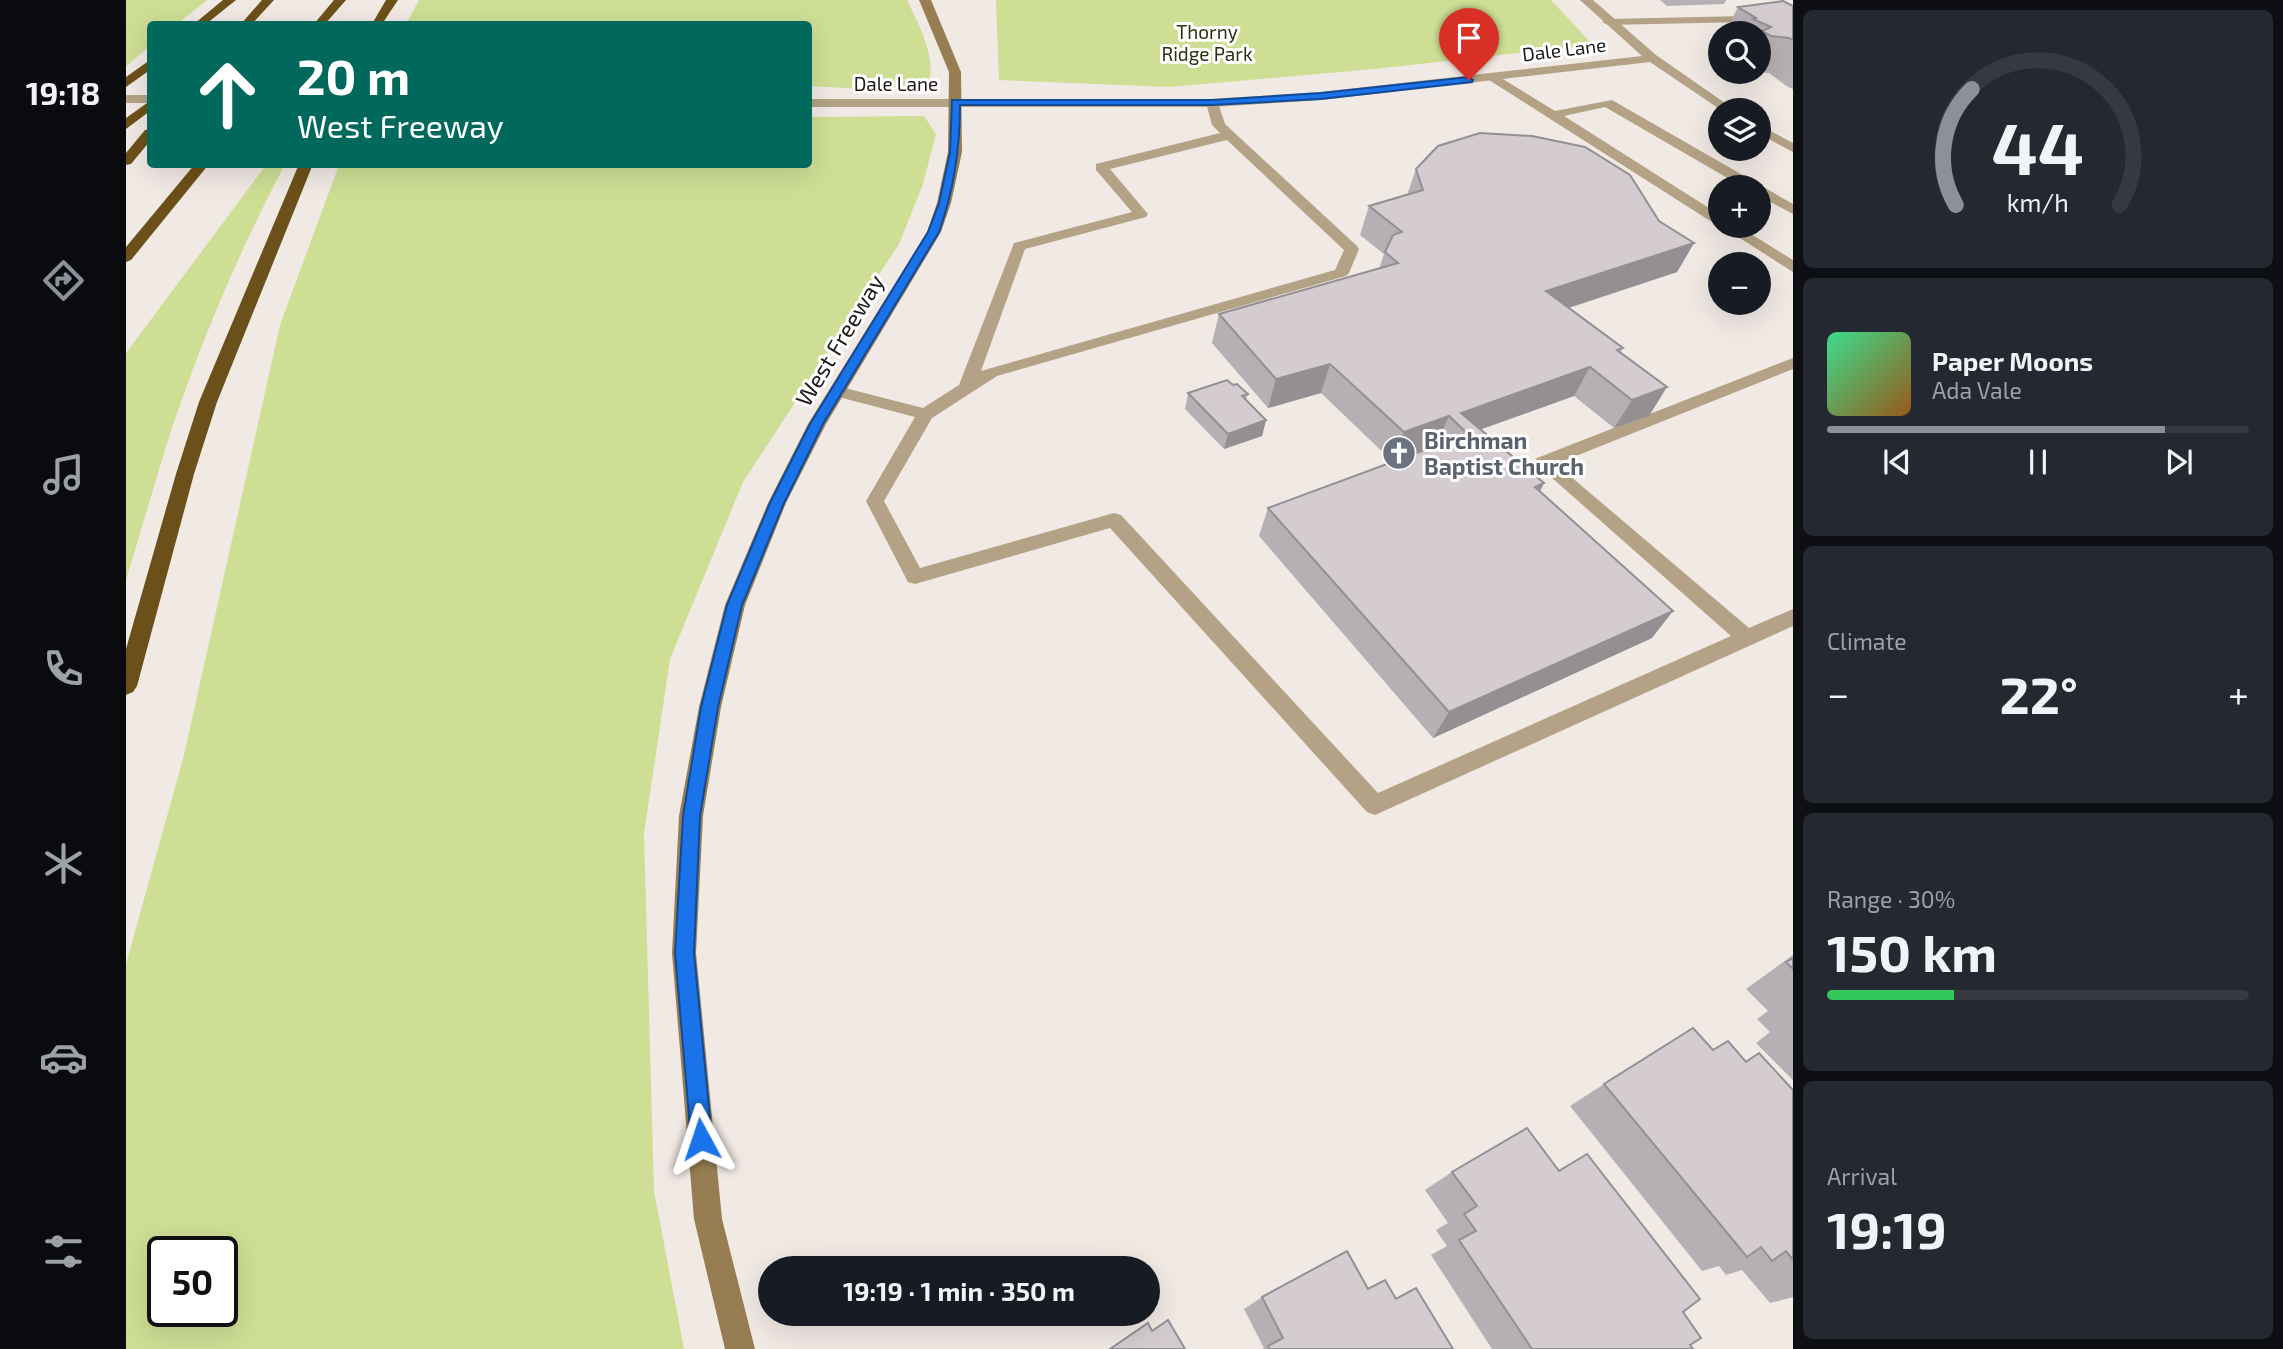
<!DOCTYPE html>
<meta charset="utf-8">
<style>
:root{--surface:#171b24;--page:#242831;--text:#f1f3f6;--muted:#9ea1a6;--line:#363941;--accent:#8c9099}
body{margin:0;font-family:"Exo 2",sans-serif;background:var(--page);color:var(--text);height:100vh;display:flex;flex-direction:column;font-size:26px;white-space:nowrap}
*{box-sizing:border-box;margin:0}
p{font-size:23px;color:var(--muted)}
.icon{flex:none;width:38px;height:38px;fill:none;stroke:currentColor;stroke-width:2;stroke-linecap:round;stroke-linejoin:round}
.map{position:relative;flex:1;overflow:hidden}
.panel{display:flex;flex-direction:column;gap:10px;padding:10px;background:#0d0f14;width:490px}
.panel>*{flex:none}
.guide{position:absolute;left:21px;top:21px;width:665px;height:147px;border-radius:7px;box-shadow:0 7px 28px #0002;background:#00695c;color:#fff;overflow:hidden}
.buttons{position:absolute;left:1582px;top:21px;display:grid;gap:14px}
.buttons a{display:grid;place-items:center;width:63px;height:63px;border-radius:50%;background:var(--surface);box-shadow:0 7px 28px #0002;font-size:35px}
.speed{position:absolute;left:21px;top:1236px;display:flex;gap:14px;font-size:35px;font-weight:700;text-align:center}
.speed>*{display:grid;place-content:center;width:91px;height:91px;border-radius:50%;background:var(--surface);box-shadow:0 7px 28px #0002;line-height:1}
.speed .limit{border:4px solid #111;border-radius:10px;background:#fff;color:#111}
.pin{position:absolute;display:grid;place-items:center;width:60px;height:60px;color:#fff;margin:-72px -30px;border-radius:50% 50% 50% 0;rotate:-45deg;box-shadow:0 0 7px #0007}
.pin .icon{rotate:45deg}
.me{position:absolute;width:77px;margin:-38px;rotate:355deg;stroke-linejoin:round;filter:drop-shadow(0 0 5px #0008)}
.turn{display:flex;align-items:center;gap:24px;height:147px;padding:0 35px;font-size:32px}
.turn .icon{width:91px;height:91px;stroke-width:2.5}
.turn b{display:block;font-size:49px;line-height:60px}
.big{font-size:52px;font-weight:700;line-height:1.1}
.panel .card{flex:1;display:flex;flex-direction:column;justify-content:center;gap:10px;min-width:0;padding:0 24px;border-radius:10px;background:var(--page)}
.panel .dial{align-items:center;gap:0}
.dial svg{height:182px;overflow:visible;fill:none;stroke:var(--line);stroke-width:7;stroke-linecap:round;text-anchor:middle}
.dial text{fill:var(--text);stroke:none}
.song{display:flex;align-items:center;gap:21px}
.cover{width:84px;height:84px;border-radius:10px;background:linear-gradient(135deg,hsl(150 70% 55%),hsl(30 70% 35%))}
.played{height:7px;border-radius:4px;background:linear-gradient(90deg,var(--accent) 80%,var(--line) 80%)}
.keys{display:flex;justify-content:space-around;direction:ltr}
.heat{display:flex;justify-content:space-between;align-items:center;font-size:38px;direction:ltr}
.charge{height:10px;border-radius:5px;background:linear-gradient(90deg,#34c759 30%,var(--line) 0)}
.trip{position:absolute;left:632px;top:1256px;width:402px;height:70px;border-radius:35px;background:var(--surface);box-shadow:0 7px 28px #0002;font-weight:700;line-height:70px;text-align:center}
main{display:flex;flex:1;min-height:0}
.menu{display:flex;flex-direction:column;width:126px;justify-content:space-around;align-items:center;background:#090b0e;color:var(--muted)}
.menu .icon{width:49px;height:49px}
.menu .selected{color:var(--accent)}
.menu b{font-size:32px;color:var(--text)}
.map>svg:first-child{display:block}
.green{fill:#cede94;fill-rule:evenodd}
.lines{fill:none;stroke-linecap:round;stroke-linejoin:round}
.service{fill:#b3a285;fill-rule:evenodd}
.tertiary{fill:#b3a285;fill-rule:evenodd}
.secondary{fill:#977e52;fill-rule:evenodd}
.motorway{fill:#6c5019;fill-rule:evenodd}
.wall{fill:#b6afb3}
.shaded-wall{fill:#948f92}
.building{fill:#d4ccd0;stroke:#948f92;stroke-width:2}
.route{fill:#1a73e8;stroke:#114b97;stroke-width:2}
.labels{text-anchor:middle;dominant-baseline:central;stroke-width:6;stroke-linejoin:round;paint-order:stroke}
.far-park-label{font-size:19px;fill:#2b3111;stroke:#fff}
.far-street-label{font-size:19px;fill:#1d1a19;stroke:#fff}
.street-label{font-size:23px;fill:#1d1a19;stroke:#fff}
.worship-label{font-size:23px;font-weight:bold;fill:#5b616d;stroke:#fff;text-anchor:start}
</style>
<main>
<nav class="menu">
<b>19:18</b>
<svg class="icon selected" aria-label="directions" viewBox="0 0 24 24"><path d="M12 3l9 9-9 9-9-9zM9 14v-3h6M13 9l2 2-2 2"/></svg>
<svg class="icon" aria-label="music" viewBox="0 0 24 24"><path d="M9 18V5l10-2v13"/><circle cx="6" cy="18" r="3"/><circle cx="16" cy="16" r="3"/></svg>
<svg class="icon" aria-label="phone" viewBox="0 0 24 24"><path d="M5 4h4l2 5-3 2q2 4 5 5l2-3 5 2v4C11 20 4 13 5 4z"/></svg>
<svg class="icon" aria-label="climate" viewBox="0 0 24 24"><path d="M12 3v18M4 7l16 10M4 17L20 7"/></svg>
<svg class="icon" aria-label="car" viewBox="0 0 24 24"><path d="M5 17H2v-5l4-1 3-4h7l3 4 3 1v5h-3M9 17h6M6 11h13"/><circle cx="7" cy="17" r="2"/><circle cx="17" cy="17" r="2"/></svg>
<svg class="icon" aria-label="filters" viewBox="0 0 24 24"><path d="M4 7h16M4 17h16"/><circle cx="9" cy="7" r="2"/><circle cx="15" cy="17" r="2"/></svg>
</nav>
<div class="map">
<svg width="1667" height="1349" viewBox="0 0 1667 1349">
<rect width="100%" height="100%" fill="#f1e9e4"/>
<g class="green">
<polygon points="0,0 81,0 51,24 24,24 24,46 0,66"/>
<path d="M293,0H781C792,23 808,52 804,78C778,95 715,87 683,86L682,24H280Z"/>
<polygon points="870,0 1425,0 1467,45 1248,69 1043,87 873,80"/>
<path d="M798,116L810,134L797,184L773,244L617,482L544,659L518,834L528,1191L558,1349H0V964L58,755L154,325L213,165L284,164L300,168L302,164H682L683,117ZM96,1251V1311H37V1251Z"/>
<path d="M140,165L158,166C115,248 78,334 48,422C31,474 16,528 0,580V353Z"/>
</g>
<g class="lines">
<g class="service">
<polygon points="1667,15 1667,21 1482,25 1476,22 1482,19"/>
<polygon points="1367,73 1429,111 1486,100 1667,204 1667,214 1633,196 1633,187 1617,187 1479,107 1438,116 1594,215 1594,225 1589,224 1363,80 1363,74"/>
<path d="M1086,99L1092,103L1099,124L1231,246L1233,249L1223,273L1220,276L871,376L806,418L758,501L794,568L988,513L995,515L1252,793L1605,636L1408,462L1411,458L1667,358V369L1430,464L1623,628L1667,609V626L1249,815L1241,812L984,528L789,584L782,582L740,501L789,417L705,395L703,391L711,386L797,408L833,385L888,243L1006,212L970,170V164L1094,133L1086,125L1080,103ZM1101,140L1218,250L1209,270L855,371L899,249L1020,217L1022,214L984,169Z"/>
<polygon points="1595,226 1612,226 1667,260 1667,272"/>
</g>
<g class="tertiary">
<polygon points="1454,0 1467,0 1530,55 1609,110 1595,110 1524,62 1195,100 1086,107 682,107 682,99 1086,99 1195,92 1516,56"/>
<rect x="0" y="95" width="24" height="8"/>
<polygon points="1633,125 1667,143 1667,152 1633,134"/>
</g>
<polygon class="secondary" points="793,0 805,0 835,72 836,152 825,203 815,232 700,424 660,503 619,605 595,707 577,816 570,953 596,1219 629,1349 599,1349 568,1219 546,953 553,816 573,707 599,605 642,503 682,424 801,232 811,203 822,152 823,72"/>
<g class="motorway">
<polygon points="97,0 110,0 80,24 68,24"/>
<polygon points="136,0 148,0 126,24 115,24"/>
<polygon points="208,0 220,0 199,24 188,24"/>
<polygon points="260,0 272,0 256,24 246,24"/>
<polygon points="24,60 24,70 0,87 0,77"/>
<polygon points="24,101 24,111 0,129 0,118"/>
<polygon points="24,129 24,141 5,164 0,165 0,153 19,130"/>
<polygon points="69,164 83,164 5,260 0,262 0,247"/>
<polygon points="173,164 187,164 91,402 68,474 11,686 7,692 0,695 0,649 50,474 73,402"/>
</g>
</g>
<g class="wall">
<polygon points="1534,0 1600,0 1598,4 1541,6"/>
<polygon points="1667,6 1667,89 1662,87 1643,73 1631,72 1633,72 1633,33 1599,33 1612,7"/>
<polygon points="1290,169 1533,221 1568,243 1551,272 1442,308 1497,348 1494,353 1523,416 1488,428 1448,396 1355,429 1418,483 1414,492 1526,638 1307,738 1133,536 1142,508 1311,446 1310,445 1266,461 1195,393 1142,408 1086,343 1093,314 1253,269 1258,254 1234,235 1243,206 1281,195"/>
<polygon points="1107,385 1122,394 1120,400 1140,420 1136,436 1098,449 1059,409 1062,393"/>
<polygon points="1667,955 1667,1080 1630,1043 1644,1032 1631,1019 1642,1011 1620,989"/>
<polygon points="1587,1050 1619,1061 1633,1053 1667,1090 1667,1297 1644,1303 1616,1270 1600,1275 1593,1266 1576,1271 1444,1106 1478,1084"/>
<polygon points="1461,1154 1557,1312 1564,1345 1567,1349 1366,1349 1305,1255 1321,1246 1310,1230 1322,1223 1299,1190 1326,1172 1432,1170"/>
<polygon points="1290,1288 1327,1349 1136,1349 1138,1348 1118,1309 1136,1297 1270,1298"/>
</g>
<g class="shaded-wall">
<polygon points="1568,243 1551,272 1406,320 1420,291"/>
<polygon points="1204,364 1195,393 1142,408 1150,379"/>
<polygon points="1464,367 1448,396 1342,434 1335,413"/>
<polygon points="1541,387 1523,416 1488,428 1506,400"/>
<polygon points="1323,416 1310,445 1266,461 1278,432"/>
<polygon points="1140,420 1136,436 1098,449 1102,434"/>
<polygon points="1418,483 1402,512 1409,487"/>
<polygon points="1547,611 1526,638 1307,738 1323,712"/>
</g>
<g class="building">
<polygon points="1657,1 1667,6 1667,40 1663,38 1645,36 1636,31 1645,27 1627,19 1630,18 1612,7"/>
<polygon points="1354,133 1406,136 1459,147 1504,175 1533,221 1568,243 1420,291 1497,348 1491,350 1541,387 1506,400 1464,367 1335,413 1418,483 1409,487 1547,611 1323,712 1142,508 1342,434 1323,416 1278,432 1204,364 1150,379 1093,314 1272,263 1259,252 1267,235 1276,232 1243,206 1297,190 1290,169 1312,146"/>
<polygon points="1101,380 1107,385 1111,384 1122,394 1116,396 1140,420 1102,434 1062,393"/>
<polygon points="1667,958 1667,969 1660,962"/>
<polygon points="1567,1028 1587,1050 1602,1041 1620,1062 1633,1053 1667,1090 1667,1260 1660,1251 1646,1261 1635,1247 1621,1257 1478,1084"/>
<polygon points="1401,1128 1433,1171 1461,1154 1574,1299 1557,1312 1575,1338 1564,1345 1567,1349 1406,1349 1333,1240 1350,1231 1338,1214 1351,1206 1326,1172"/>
<polygon points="1221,1251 1242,1289 1259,1280 1270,1299 1290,1288 1327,1349 1143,1349 1142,1346 1157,1338 1136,1297"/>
<polygon points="1042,1320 1059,1349 984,1349 1022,1323 1026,1331"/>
</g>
<path class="route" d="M1343,77L1347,80L1346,82L1195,99L1086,105H834C834,150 828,190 813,232L697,424L658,503L616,605L592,707L574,816L568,953L586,1139L583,1146L575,1150L568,1146L565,1139L549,953L557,816L575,707L601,605L644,503L684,424L802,232L813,203L824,152L826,100H1086L1195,93Z"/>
<defs>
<g id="church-disc" transform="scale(1.75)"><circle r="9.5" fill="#6b7280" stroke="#fff"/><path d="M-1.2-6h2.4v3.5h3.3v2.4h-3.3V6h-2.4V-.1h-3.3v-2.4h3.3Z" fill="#fff"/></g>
</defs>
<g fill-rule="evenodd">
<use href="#church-disc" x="1273" y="453"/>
</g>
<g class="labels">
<g class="far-park-label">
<text x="1081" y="31">Thorny<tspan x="1081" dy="22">Ridge Park</tspan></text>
</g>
<g class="far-street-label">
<text transform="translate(1438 49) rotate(-7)">Dale Lane</text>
<text x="770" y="83">Dale Lane</text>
</g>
<g class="street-label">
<text transform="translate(713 340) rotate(-59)">West Freeway</text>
</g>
<g class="worship-label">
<text x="1298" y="440">Birchman<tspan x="1298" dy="26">Baptist Church</tspan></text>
</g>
</g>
</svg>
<div class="buttons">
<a><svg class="icon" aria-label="search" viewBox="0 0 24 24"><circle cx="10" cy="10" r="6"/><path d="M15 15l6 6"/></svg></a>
<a><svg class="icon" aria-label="layers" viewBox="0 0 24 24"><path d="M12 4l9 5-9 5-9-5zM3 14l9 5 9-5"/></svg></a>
<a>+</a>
<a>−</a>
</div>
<div class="speed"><div class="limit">50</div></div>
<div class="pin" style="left:1343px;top:80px;background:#d93025"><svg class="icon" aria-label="arrive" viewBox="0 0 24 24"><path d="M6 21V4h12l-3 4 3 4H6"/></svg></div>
<svg class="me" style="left:575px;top:1139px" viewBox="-20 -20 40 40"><path d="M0-17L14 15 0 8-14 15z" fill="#1a73e8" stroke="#fff" stroke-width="4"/></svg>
<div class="trip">19:19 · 1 min · 350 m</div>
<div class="guide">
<div class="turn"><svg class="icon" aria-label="ahead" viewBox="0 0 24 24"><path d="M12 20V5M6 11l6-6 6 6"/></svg><div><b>20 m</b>West Freeway</div></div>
</div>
</div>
<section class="panel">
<div class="card dial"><svg viewBox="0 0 100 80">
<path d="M14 69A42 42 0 1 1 86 69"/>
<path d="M14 69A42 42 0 0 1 21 18" stroke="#8c9099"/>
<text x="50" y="56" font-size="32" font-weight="700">44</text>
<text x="50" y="72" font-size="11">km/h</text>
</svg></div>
<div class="card">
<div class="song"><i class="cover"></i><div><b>Paper Moons</b><p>Ada Vale</p></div></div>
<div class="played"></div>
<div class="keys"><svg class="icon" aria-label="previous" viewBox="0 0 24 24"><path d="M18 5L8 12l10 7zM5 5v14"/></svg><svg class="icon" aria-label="pause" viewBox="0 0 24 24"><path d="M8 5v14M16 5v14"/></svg><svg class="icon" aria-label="next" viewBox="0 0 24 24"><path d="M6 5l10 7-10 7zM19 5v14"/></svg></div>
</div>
<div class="card"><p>Climate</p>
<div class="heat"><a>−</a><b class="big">22°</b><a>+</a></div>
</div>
<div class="card"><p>Range · 30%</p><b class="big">150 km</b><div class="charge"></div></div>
<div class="card"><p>Arrival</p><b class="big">19:19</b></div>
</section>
</main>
